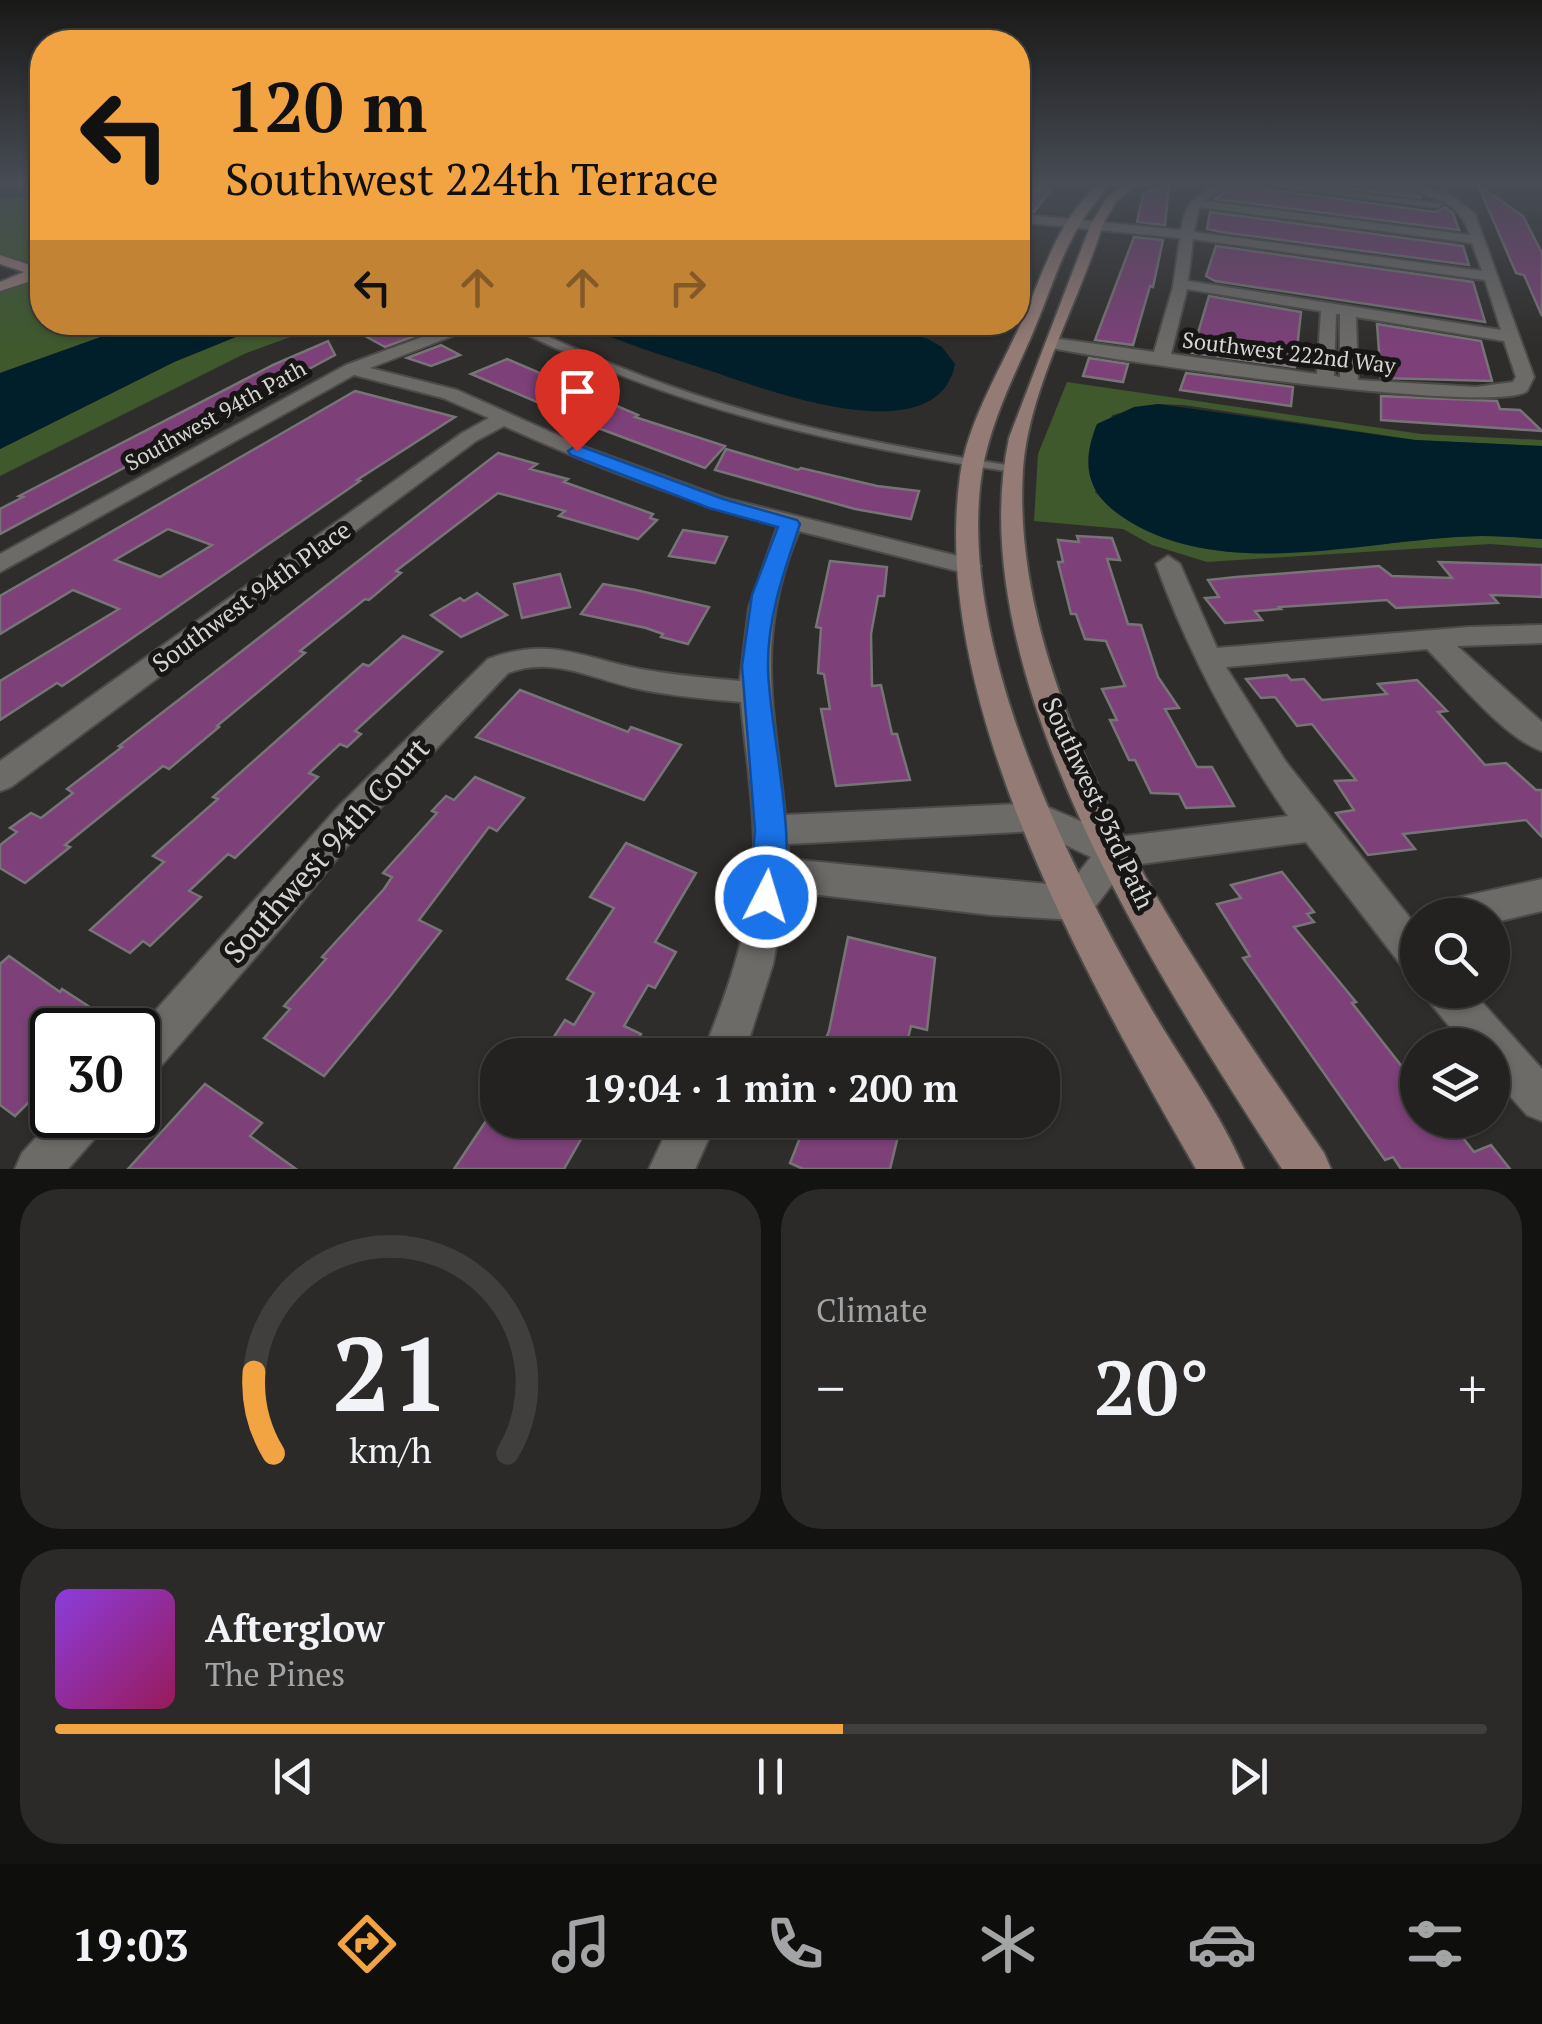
<!DOCTYPE html>
<meta charset="utf-8">
<style>
:root{--surface:#232220;--page:#2b2a29;--text:#f1f3f6;--muted:#a3a4a5;--line:#403f3e;--accent:#f3a442}
body{margin:0;font-family:"PT Serif",serif;background:var(--page);color:var(--text);height:100vh;display:flex;flex-direction:column;font-size:38px;white-space:nowrap}
*{box-sizing:border-box;margin:0}
p{font-size:32px;color:var(--muted)}
.icon{flex:none;width:55px;height:55px;fill:none;stroke:currentColor;stroke-width:2;stroke-linecap:round;stroke-linejoin:round}
.map{position:relative;height:1169px;overflow:hidden}
.details{display:flex;flex-direction:column;gap:20px;padding:20px;background:#131312;flex:1}
.details>*{flex:none}
.top-card{position:absolute;left:30px;top:30px;width:1000px;height:305px;border-radius:40px;box-shadow:0 2px 8px #0004,0 0 0 2px var(--line);background:#f3a442;color:#111;overflow:hidden}
.buttons{position:absolute;left:1400px;top:898px;display:grid;gap:20px}
.buttons a{display:grid;place-items:center;width:110px;height:110px;border-radius:50%;background:var(--surface);box-shadow:0 2px 8px #0004,0 0 0 2px var(--line);font-size:50px}
.speed{position:absolute;left:30px;top:1008px;display:flex;gap:20px;font-size:50px;font-weight:700;text-align:center}
.speed>*{display:grid;place-content:center;width:130px;height:130px;border-radius:50%;background:var(--surface);box-shadow:0 2px 8px #0004,0 0 0 2px var(--line);line-height:1}
.speed .limit{border:5px solid #111;border-radius:15px;background:#fff;color:#111}
.pin{position:absolute;display:grid;place-items:center;width:85px;height:85px;color:#fff;margin:-102px -42px;border-radius:50% 50% 50% 0;rotate:-45deg;box-shadow:0 0 10px #0007}
.pin .icon{rotate:45deg}
.me{position:absolute;width:110px;margin:-55px;rotate:5deg;stroke-linejoin:round;filter:drop-shadow(0 0 8px #0008)}
.turn{display:flex;align-items:center;gap:35px;height:210px;padding:0 30px;font-size:45px}
.turn .icon{width:130px;height:130px;stroke-width:2.5}
.turn b{display:block;font-size:70px;line-height:85px}
.lanes{display:flex;align-items:center;height:95px;padding:0 30px;background:#0003;justify-content:center;gap:50px;direction:ltr}
.lanes .off{opacity:.35}
.big{font-size:75px;font-weight:700;line-height:1.1}
.details .card{flex:1;display:flex;flex-direction:column;justify-content:center;gap:15px;min-width:0;padding:0 35px;border-radius:40px;background:var(--page)}
.details .dial{align-items:center;gap:0}
.dial svg{height:260px;overflow:visible;fill:none;stroke:var(--line);stroke-width:7;stroke-linecap:round;text-anchor:middle}
.dial text{fill:var(--text);stroke:none}
.song{display:flex;align-items:center;gap:30px}
.cover{width:120px;height:120px;border-radius:15px;background:linear-gradient(135deg,hsl(270 70% 55%),hsl(330 70% 35%))}
.played{height:10px;border-radius:5px;background:linear-gradient(90deg,var(--accent) 55%,var(--line) 55%)}
.keys{display:flex;justify-content:space-around;direction:ltr}
.heat{display:flex;justify-content:space-between;align-items:center;font-size:55px;direction:ltr}
.details .tiles{flex:1;display:grid;gap:20px;grid-template-columns:1fr 1fr}
.card:last-child{grid-column:span 2}
.trip{position:absolute;left:480px;top:1038px;width:580px;height:100px;border-radius:40px;background:var(--surface);box-shadow:0 2px 8px #0004,0 0 0 2px var(--line);font-weight:700;line-height:100px;text-align:center}
.tab-bar{display:flex;height:160px;justify-content:space-around;align-items:center;background:#0e0e0d;color:var(--muted)}
.tab-bar .icon{width:70px;height:70px}
.tab-bar .active{color:var(--accent)}
.tab-bar b{font-size:45px;color:var(--text)}
.map>svg:first-child{display:block}
.green{fill:#3f592d}
.water{fill:#001f2b}
.building{fill:#7d4079;stroke:#777477;stroke-width:2.5;fill-rule:evenodd}
.lines{fill:none;stroke-linecap:round;stroke-linejoin:round}
.lane-casing{stroke:#4c4b49;stroke-width:4}
.street-casing{stroke:#4c4b49;stroke-width:4}
.secondary-casing{stroke:#4c4b49;stroke-width:4}
.lane{fill:#6d6b68;fill-rule:evenodd}
.street{fill:#6d6b68;fill-rule:evenodd}
.secondary{fill:#947b76;fill-rule:evenodd}
.route{fill:#1a73e8;stroke:#114b97;stroke-width:2.5}
.labels{text-anchor:middle;dominant-baseline:central;stroke-width:10;stroke-linejoin:round;paint-order:stroke}
.far-street-label{font-size:22px;fill:#d6d5d3;stroke:#171615}
.street-label{font-size:25px;fill:#d6d5d3;stroke:#171615}
.near-street-label{font-size:30px;fill:#d6d5d3;stroke:#171615}
</style>
<div class="map">
<svg width="1542" height="1169" viewBox="0 0 1542 1169">
<rect width="100%" height="100%" fill="#2f2d2b"/>
<g class="green">
<polygon points="0,197 42,198 42,261 29,262 0,254"/>
<polygon points="42,278 42,322 140,323 0,373 0,290"/>
<polygon points="270,323 329,323 244,354 0,476 0,449 174,362"/>
<path d="M1067,382L1421,434L1542,440V446L1415,440L1184,405L1158,404L1112,415L1095,492C1189,592 1359,538 1480,536C1501,535 1522,538 1542,539V548L1490,544L1207,562L1152,545L1123,529L1034,521L1038,454Z"/>
</g>
<g class="water">
<polygon points="140,323 270,323 174,362 0,449 0,373"/>
<path d="M577,323H874L928,339L942,347L955,364C938,455 766,390 714,372C668,357 621,343 577,323Z"/>
<path d="M1158,404L1415,440L1542,446V539C1522,538 1501,536 1481,536C1368,538 1221,585 1121,516C1086,492 1081,463 1097,424L1134,407Z"/>
</g>
<g class="building">
<polygon points="1044,184 1055,184 1034,212 1018,211 1018,201"/>
<polygon points="1169,184 1165,225 1137,222 1143,194"/>
<polygon points="1314,184 1399,184 1422,198"/>
<polygon points="1235,185 1436,212 1445,207 1453,213 1459,230 1215,199"/>
<polygon points="1478,185 1523,216 1542,253 1542,316 1524,275 1516,273"/>
<polygon points="1210,212 1463,246 1469,265 1221,232 1207,229"/>
<polygon points="1134,237 1163,240 1153,287 1150,286 1133,345 1095,340"/>
<polygon points="1216,246 1473,282 1485,322 1215,281 1206,276"/>
<polygon points="1209,296 1301,312 1295,367 1192,353"/>
<polygon points="382,322 397,322 420,334 385,347 356,331"/>
<polygon points="1377,324 1481,341 1492,381 1381,378"/>
<polygon points="328,341 335,355 0,534 0,509 23,497 19,496 273,365"/>
<polygon points="441,345 460,355 431,366 407,358"/>
<polygon points="1089,358 1128,364 1123,382 1083,376"/>
<polygon points="507,359 638,415 635,417 725,446 705,468 598,428 471,374"/>
<polygon points="1186,373 1293,387 1291,406 1180,390"/>
<path d="M355,391L455,417L357,480L360,481L80,674L62,686L57,683L0,720V681L119,609L73,590L0,634V596ZM168,529L212,545L160,577L115,560Z"/>
<polygon points="1381,396 1497,401 1500,409 1520,410 1542,431 1381,420"/>
<polygon points="726,449 798,470 801,468 877,486 919,491 911,519 855,509 715,470"/>
<polygon points="498,453 537,464 530,469 568,479 564,482 653,514 650,518 657,520 638,539 559,516 565,511 498,493 396,571 401,573 369,600 365,599 300,651 305,653 217,726 219,727 169,769 163,766 65,845 70,847 25,883 0,868 0,845 17,832 10,828 31,813 41,818 73,793 67,789 122,747 119,746"/>
<polygon points="683,530 727,537 715,563 669,556"/>
<polygon points="1077,536 1112,538 1120,560 1107,559 1128,624 1141,625 1158,677 1179,708 1165,709 1197,767 1212,767 1234,806 1186,808 1179,794 1151,793 1135,760 1129,760 1110,720 1117,720 1102,689 1125,686 1106,641 1085,639 1076,614 1071,614 1058,562 1063,562 1058,540 1079,542"/>
<polygon points="830,561 887,567 884,596 878,596 871,634 872,686 881,685 892,734 897,734 910,780 836,786 821,709 830,709 824,674 818,673 821,628 816,627"/>
<polygon points="1439,562 1542,565 1542,597 1491,595 1498,603 1396,608 1387,600 1279,607 1281,609 1255,611 1262,620 1225,623 1205,598 1219,597 1208,580 1236,577 1379,566 1392,576 1452,578"/>
<polygon points="560,574 570,607 522,618 514,584"/>
<polygon points="603,584 636,590 709,607 688,644 661,637 663,634 646,628 581,614"/>
<polygon points="477,593 507,615 461,637 431,615 460,598 464,601"/>
<polygon points="403,636 442,652 355,731 361,734 347,747 340,744 309,773 318,777 235,858 228,854 189,891 201,897 150,946 143,941 130,953 90,930 164,862 153,856 218,799 213,797 363,664 369,666"/>
<polygon points="1287,675 1291,680 1304,679 1322,700 1387,694 1378,684 1417,680 1447,711 1438,712 1485,765 1506,763 1536,790 1542,790 1542,837 1526,820 1403,834 1415,849 1368,855 1336,813 1354,810 1335,781 1356,780 1312,724 1297,726 1275,697 1261,698 1246,679"/>
<polygon points="520,690 628,732 631,727 681,745 644,800 476,737"/>
<polygon points="475,777 524,798 497,831 489,827 419,920 441,931 391,995 324,1076 264,1038 290,1009 284,1006 326,959 322,957 384,889 392,877 383,873 437,813 432,811 446,796 454,800"/>
<polygon points="626,843 696,873 655,942 676,952 655,988 648,985 624,1026 641,1034 629,1055 542,1055 565,1020 574,1025 594,993 567,979 614,908 590,897"/>
<polygon points="1282,872 1314,912 1307,914 1314,922 1294,927 1356,1002 1352,1003 1418,1087 1418,1120 1449,1120 1474,1152 1491,1145 1510,1169 1401,1169 1393,1157 1385,1160 1243,958 1250,956 1217,904 1241,898 1231,885"/>
<polygon points="848,937 935,958 927,1030 911,1026 904,1055 819,1055 829,1031"/>
<polygon points="9,956 60,992 62,989 125,1030 52,1030 52,1079 15,1116 0,1105 0,964"/>
<polygon points="205,1084 262,1123 250,1136 296,1169 128,1169"/>
<polygon points="498,1103 498,1127 502,1120 575,1120 588,1127 564,1169 454,1169"/>
<polygon points="807,1120 902,1120 890,1169 803,1169 790,1163"/>
</g>
<g class="lines">
<g class="lane-casing">
<path id="lane" d="M505,322H517C575,350 633,374 693,394C797,429 905,449 1013,466L1019,469L1013,472C873,451 734,422 603,368C570,354 535,341 505,322Z"/>
</g>
<g class="street-casing">
<g id="street">
<path d="M1218,184H1231L1204,201L1470,235C1457,195 1432,202 1402,184H1417L1452,196L1475,214L1534,377C1533,379 1528,389 1527,391C1494,416 1106,360 1047,347V339L1053,338L1154,352L1173,287L1180,238L1018,222V214L1181,230C1185,204 1195,196 1218,184ZM1199,207L1472,243L1482,271L1194,232ZM1193,239L1485,280L1501,330L1188,281ZM1187,289L1321,311L1317,374L1171,354ZM1336,314H1340V377L1334,376ZM1356,317L1504,341L1516,377L1513,382L1476,387L1358,380Z"/>
<polygon points="1257,184 1288,184 1443,204 1437,208"/>
<polygon points="1018,300 1040,305 1043,308 1035,313 1018,309"/>
<path d="M463,322L470,327L468,330L370,368L457,390L584,447L724,498L978,561L981,566L969,574L799,531C754,637 774,706 785,815L1038,803L1118,837L1288,816C1233,736 1189,655 1156,564L1168,556L1180,564L1217,648L1469,627L1542,625V643L1457,646L1542,722V751C1504,738 1456,678 1427,649L1226,667L1286,762L1418,928V975L1405,970L1306,842L1126,866L1089,915L1076,920L991,915L786,891L773,964L744,1055H702C729,989 753,920 754,847C754,799 745,750 741,702C707,699 672,696 639,689C594,680 553,655 508,673L363,826L286,922L153,1075L138,1081V1030L339,806L488,659C550,636 580,657 640,669C673,675 707,678 740,681L749,608L778,525C683,501 593,466 504,426L476,441L11,787L0,791V761L462,433L489,418L443,398L354,375L0,572V554L346,365ZM1036,831L1091,857L1068,886L788,859V844Z"/>
<polygon points="1542,879 1542,911 1492,923 1492,915 1438,915 1443,903 1456,898"/>
<polygon points="1425,990 1471,990 1542,1069 1542,1121 1527,1115 1492,1076 1492,1045 1465,1045 1431,1004"/>
<polygon points="57,1115 109,1115 102,1130 68,1169 15,1169 22,1153"/>
<polygon points="672,1120 717,1120 695,1169 649,1169"/>
</g>
</g>
<g class="secondary-casing">
<g id="secondary">
<path d="M1099,184H1111C1064,234 1057,277 1031,337C1012,380 990,424 982,472C956,642 1066,861 1149,1005C1180,1059 1220,1112 1244,1169H1196C1087,979 929,701 960,476C968,421 1000,371 1022,321C1044,272 1057,220 1099,184Z"/>
<path d="M1125,184H1137L1116,202L1103,224C1079,302 1029,388 1023,469C1008,706 1196,966 1324,1153L1331,1169H1282C1159,978 959,673 1009,438L1091,224L1107,198Z"/>
<polygon points="0,255 39,268 41,271 31,281 0,291 0,282 24,272 0,264"/>
</g>
</g>
<use href="#lane" class="lane"/>
<use href="#street" class="street"/>
<use href="#secondary" class="secondary"/>
</g>
<linearGradient id="sky" x2="0" y2="1"><stop stop-color="#1a1918"/><stop offset="0.53" stop-color="#474c55"/><stop offset="1" stop-color="#474c55" stop-opacity="0"/></linearGradient>
<rect width="1542" height="347" fill="url(#sky)"/>
<path class="route" d="M577,445L723,499L797,520L800,524C784,571 767,618 768,668C769,730 802,853 778,907L766,912L755,907L750,897L755,830L742,666L752,595L778,527L709,508L571,455L568,451Z"/>
<g class="labels">
<g class="far-street-label">
<text transform="translate(1289 352) rotate(7)">Southwest 222nd Way</text>
<text transform="translate(215 415) rotate(-29)">Southwest 94th Path</text>
</g>
<g class="street-label">
<text transform="translate(251 596) rotate(-36)">Southwest 94th Place</text>
<text transform="translate(1099 803) rotate(65)">Southwest 93rd Path</text>
</g>
<g class="near-street-label">
<text transform="translate(326 850) rotate(-48)">Southwest 94th Court</text>
</g>
</g>
</svg>
<div class="buttons">
<a><svg class="icon" aria-label="search" viewBox="0 0 24 24"><circle cx="10" cy="10" r="6"/><path d="M15 15l6 6"/></svg></a>
<a><svg class="icon" aria-label="layers" viewBox="0 0 24 24"><path d="M12 4l9 5-9 5-9-5zM3 14l9 5 9-5"/></svg></a>
</div>
<div class="speed"><div class="limit">30</div></div>
<div class="pin" style="left:577px;top:451px;background:#d93025"><svg class="icon" aria-label="arrive" viewBox="0 0 24 24"><path d="M6 21V4h12l-3 4 3 4H6"/></svg></div>
<svg class="me" style="left:766px;top:897px" viewBox="-20 -20 40 40"><circle r="17" fill="#1a73e8" stroke="#fff" stroke-width="3"/><path d="M0-11L8 9 0 5-8 9z" fill="#fff"/></svg>
<div class="trip">19:04 · 1 min · 200 m</div>
<div class="top-card">
<div class="turn"><svg class="icon" aria-label="left" viewBox="0 0 24 24"><path d="M17 20v-9H6M10 6l-5 5 5 5"/></svg><div><b>120 m</b>Southwest 224th Terrace</div></div>
<div class="lanes"><svg class="icon" aria-label="left" viewBox="0 0 24 24"><path d="M17 20v-9H6M10 6l-5 5 5 5"/></svg><svg class="icon off" aria-label="ahead" viewBox="0 0 24 24"><path d="M12 20V5M6 11l6-6 6 6"/></svg><svg class="icon off" aria-label="ahead" viewBox="0 0 24 24"><path d="M12 20V5M6 11l6-6 6 6"/></svg><svg class="icon off" aria-label="right" viewBox="0 0 24 24"><path d="M7 20v-9h11M14 6l5 5-5 5"/></svg></div>
</div>
</div>
<section class="details">
<div class="tiles">
<div class="card dial"><svg viewBox="0 0 100 80">
<path d="M14 69A42 42 0 1 1 86 69"/>
<path d="M14 69A42 42 0 0 1 8 44" stroke="#f3a442"/>
<text x="50" y="56" font-size="32" font-weight="700">21</text>
<text x="50" y="72" font-size="11">km/h</text>
</svg></div>
<div class="card"><p>Climate</p>
<div class="heat"><a>−</a><b class="big">20°</b><a>+</a></div>
</div>
<div class="card">
<div class="song"><i class="cover"></i><div><b>Afterglow</b><p>The Pines</p></div></div>
<div class="played"></div>
<div class="keys"><svg class="icon" aria-label="previous" viewBox="0 0 24 24"><path d="M18 5L8 12l10 7zM5 5v14"/></svg><svg class="icon" aria-label="pause" viewBox="0 0 24 24"><path d="M8 5v14M16 5v14"/></svg><svg class="icon" aria-label="next" viewBox="0 0 24 24"><path d="M6 5l10 7-10 7zM19 5v14"/></svg></div>
</div>
</div>
</section>
<nav class="tab-bar">
<b>19:03</b>
<svg class="icon active" aria-label="directions" viewBox="0 0 24 24"><path d="M12 3l9 9-9 9-9-9zM9 14v-3h6M13 9l2 2-2 2"/></svg>
<svg class="icon" aria-label="music" viewBox="0 0 24 24"><path d="M9 18V5l10-2v13"/><circle cx="6" cy="18" r="3"/><circle cx="16" cy="16" r="3"/></svg>
<svg class="icon" aria-label="phone" viewBox="0 0 24 24"><path d="M5 4h4l2 5-3 2q2 4 5 5l2-3 5 2v4C11 20 4 13 5 4z"/></svg>
<svg class="icon" aria-label="climate" viewBox="0 0 24 24"><path d="M12 3v18M4 7l16 10M4 17L20 7"/></svg>
<svg class="icon" aria-label="car" viewBox="0 0 24 24"><path d="M5 17H2v-5l4-1 3-4h7l3 4 3 1v5h-3M9 17h6M6 11h13"/><circle cx="7" cy="17" r="2"/><circle cx="17" cy="17" r="2"/></svg>
<svg class="icon" aria-label="filters" viewBox="0 0 24 24"><path d="M4 7h16M4 17h16"/><circle cx="9" cy="7" r="2"/><circle cx="15" cy="17" r="2"/></svg>
</nav>
